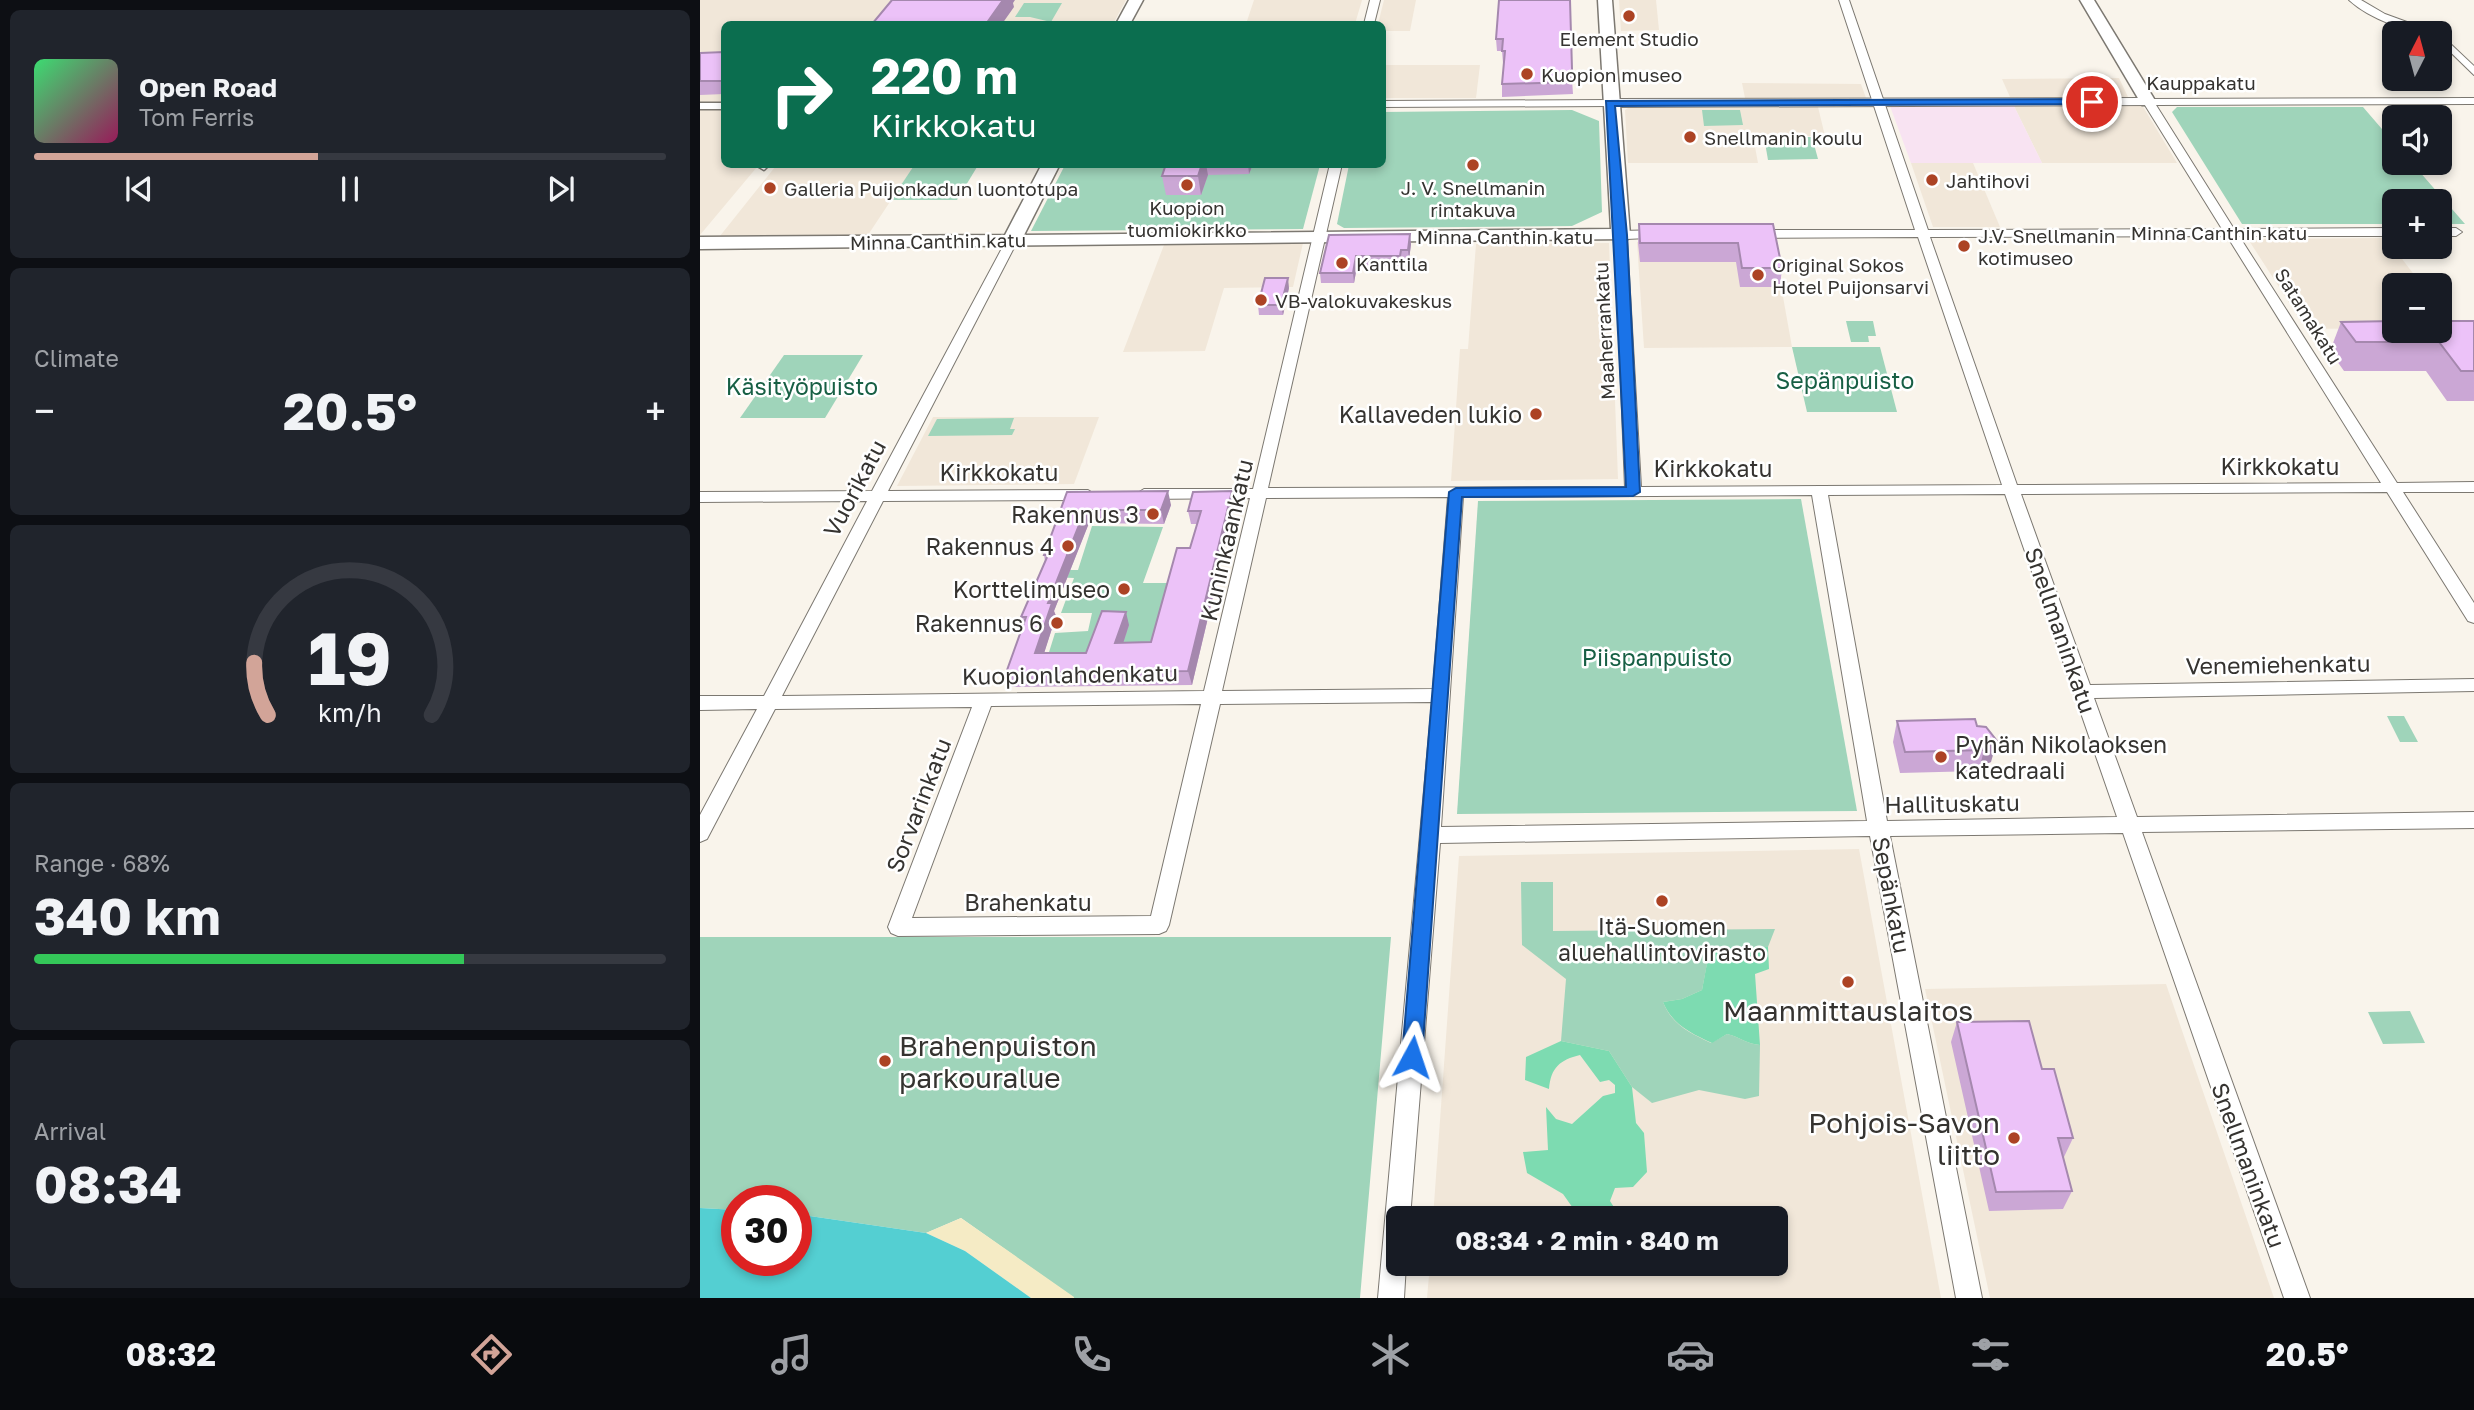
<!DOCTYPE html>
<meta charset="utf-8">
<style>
:root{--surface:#171b24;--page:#20242c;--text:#f1f3f6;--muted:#9ea1a6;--line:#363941;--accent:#d2a498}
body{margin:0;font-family:"Golos Text",sans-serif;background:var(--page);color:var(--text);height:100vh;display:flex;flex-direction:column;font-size:26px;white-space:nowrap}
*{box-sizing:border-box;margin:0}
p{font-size:23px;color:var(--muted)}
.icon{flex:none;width:38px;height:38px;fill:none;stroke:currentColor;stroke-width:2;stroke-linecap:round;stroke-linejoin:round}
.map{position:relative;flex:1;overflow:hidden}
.side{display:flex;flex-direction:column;gap:10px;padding:10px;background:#0d0f14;width:700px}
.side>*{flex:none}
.guide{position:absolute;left:21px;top:21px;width:665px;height:147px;border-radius:10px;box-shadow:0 4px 10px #0003;background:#0b6e4f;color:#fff;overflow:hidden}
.needle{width:46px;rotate:6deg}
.controls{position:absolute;left:1682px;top:21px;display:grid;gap:14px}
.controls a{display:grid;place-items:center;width:70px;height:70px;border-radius:10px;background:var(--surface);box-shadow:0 4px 10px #0003;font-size:35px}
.speed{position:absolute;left:21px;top:1185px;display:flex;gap:14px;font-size:35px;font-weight:700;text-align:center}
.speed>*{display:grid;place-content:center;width:91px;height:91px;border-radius:50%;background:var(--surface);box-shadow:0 4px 10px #0003;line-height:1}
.speed .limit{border:10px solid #d22;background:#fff;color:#111}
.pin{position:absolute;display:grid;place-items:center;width:60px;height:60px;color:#fff;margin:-30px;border:4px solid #fff;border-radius:50%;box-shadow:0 2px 7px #0007}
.me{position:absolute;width:77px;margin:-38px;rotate:5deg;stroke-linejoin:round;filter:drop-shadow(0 0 5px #0008)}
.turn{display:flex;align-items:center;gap:24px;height:147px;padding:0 35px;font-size:32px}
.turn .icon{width:91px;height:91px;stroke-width:2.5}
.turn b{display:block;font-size:49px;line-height:60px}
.big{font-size:52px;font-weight:700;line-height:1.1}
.side .tile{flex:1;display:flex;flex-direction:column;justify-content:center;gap:10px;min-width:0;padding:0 24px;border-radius:10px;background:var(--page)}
.side .dial{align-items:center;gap:0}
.dial svg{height:182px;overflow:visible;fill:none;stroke:var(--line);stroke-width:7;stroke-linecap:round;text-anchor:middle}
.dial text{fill:var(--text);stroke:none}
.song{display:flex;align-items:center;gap:21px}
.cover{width:84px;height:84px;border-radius:10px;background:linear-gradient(135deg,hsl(140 70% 55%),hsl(330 70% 35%))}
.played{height:7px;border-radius:4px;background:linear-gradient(90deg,var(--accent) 45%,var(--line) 45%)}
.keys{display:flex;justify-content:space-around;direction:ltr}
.heat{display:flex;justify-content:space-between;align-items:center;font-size:38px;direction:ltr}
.charge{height:10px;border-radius:5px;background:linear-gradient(90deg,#34c759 68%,var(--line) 0)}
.trip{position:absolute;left:686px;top:1206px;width:402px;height:70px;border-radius:10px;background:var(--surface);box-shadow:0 4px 10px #0003;font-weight:700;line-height:70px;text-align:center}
.dock{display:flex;height:112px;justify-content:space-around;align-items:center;background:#090b0e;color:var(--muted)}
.dock .icon{width:49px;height:49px}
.dock .active{color:var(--accent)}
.dock b{font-size:32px;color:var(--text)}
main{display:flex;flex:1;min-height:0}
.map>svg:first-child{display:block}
.built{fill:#f1e7d9}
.industrial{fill:#f8e3f2}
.green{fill:#9fd4ba}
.forest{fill:#7ddbb1}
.sand{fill:#f5ebc5}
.water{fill:#54cfd2}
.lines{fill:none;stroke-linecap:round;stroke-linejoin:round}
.pedestrian-casing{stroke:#7c7871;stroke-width:3}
.minor-casing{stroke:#7c7871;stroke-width:2}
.tertiary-casing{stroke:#7c7871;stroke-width:2}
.secondary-casing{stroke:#7c7871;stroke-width:3}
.pedestrian{fill:#fff;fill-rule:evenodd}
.minor{fill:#fff;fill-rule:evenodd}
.tertiary{fill:#fff;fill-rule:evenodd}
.secondary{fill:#fff;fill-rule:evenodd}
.wall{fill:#cba7d5}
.shaded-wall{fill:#a588ae}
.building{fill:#ecc2f8;stroke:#a588ae;stroke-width:2}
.route{fill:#1a73e8;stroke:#114b97;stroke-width:2}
.poi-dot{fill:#ac4324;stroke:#fff;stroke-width:2.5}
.labels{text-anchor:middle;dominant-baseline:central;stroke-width:5;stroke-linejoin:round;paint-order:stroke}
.far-poi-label{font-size:19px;fill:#353330;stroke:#fff;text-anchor:start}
.far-street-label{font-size:19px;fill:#353330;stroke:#fff}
.park-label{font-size:23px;fill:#175f44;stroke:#fff}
.poi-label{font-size:23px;fill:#353330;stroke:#fff;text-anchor:end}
.street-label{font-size:23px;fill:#353330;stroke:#fff}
.near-poi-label{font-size:28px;fill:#353330;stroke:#fff}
</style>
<main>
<section class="side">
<div class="tile">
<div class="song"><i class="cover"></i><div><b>Open Road</b><p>Tom Ferris</p></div></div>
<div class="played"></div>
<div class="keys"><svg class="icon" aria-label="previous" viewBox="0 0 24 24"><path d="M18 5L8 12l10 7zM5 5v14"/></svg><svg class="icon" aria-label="pause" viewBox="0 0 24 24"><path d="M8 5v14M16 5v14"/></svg><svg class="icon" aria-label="next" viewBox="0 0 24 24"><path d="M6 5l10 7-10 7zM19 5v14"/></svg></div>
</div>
<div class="tile"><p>Climate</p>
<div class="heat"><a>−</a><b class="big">20.5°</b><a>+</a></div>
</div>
<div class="tile dial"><svg viewBox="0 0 100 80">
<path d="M14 69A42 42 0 1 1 86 69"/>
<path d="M14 69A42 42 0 0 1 8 46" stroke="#d2a498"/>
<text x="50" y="56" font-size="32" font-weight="700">19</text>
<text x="50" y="72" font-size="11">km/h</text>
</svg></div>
<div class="tile"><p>Range · 68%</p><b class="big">340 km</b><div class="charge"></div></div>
<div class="tile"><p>Arrival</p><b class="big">08:34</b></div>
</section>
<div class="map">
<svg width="1774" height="1298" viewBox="0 0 1774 1298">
<rect width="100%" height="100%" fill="#f9f4eb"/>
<g class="built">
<polygon points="0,0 426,0 413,24 24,24 24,164 341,165 213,167 168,235 20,236 75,167 57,167 0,235"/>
<polygon points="554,0 662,0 655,24 546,24"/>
<polygon points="684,0 716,0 710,31 683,31 682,24 678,24"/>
<polygon points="919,0 956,0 959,30 921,31"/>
<polygon points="683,65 780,65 776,98 683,98"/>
<polygon points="1419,78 1428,97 1310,97 1302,79"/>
<polygon points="1042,83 1161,84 1166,98 1045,98"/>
<polygon points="1442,105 1477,163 1342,163 1314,106"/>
<polygon points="1118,107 1125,136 1053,136 1058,163 928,163 925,110 928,108"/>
<polygon points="1211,163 1273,163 1300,227 1233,227"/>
<polygon points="1686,238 1722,285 1694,285 1694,328 1606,329 1548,239"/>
<polygon points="1073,241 1092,347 944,348 937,242"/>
<polygon points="603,243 593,287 524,288 505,351 423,352 464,245"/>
<polygon points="909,243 918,479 751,481 760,349 768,349 776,244"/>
<polygon points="233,417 399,417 374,484 197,486"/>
<polygon points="1159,849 1241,1298 727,1298 730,1264 1076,1264 1076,1218 733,1218 759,856"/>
<polygon points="1466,984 1574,1298 1290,1298 1225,989"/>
</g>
<polygon class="industrial" points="1190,106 1314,106 1342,163 1211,163"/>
<g class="green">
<polygon points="324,3 362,3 351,22 330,17 315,17"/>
<polygon points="1477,107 1663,107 1694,143 1694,163 1712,163 1765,224 1740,224 1740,201 1694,201 1694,224 1542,224 1472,112"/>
<polygon points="872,110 899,121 902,212 872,226 644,228 637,224 649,165 682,164 682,112"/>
<polygon points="1002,110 1040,110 1043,125 1004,126"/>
<polygon points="1064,137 1112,137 1118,159 1068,160"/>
<polygon points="365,165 620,165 603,229 331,231"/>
<polygon points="213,167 277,167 257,200 191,200"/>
<polygon points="1146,321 1173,321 1176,336 1168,336 1169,342 1151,342"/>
<polygon points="1092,347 1180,347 1197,412 1107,412"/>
<polygon points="84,355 163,355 125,418 40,418"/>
<polygon points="314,418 310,429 315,429 312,435 228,436 237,419"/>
<polygon points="1101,499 1157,811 757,814 778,501"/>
<polygon points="392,526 463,527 443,583 469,583 451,652 345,665 355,633 388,631 392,613 361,613 374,578 352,577 355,570 378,570"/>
<polygon points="1687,716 1704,716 1718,742 1700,742"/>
<path d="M821,882H853V931L1075,929L1068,947L1010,948L1002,990L982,999L963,1002C972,1025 990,1033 1011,1043L1027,1034C1040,1037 1046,1044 1060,1045L1059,1096L1045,1099L999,1090L952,1103L932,1087L909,1051L861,1041L866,979L822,945Z"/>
<polygon points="0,937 691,937 660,1298 374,1298 261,1218 226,1233 96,1214 96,1200 37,1200 37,1210 0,1208"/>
<polygon points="1710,1011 1725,1043 1683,1044 1668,1012"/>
</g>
<g class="forest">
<path d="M1010,947H1068L1069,969L1055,974L1060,1045C1046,1044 1040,1037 1027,1034L1012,1043C990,1033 972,1024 963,1002L982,999L1002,990Z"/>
<path d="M861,1041L909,1051L932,1087L936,1123L944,1133L947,1172L933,1187L915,1188L910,1201L921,1218H880L863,1194L827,1173L823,1152L848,1150L846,1107L856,1119L872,1124L903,1096L915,1093V1085L909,1080L900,1082L880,1055C860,1060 851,1067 849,1089L825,1080L826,1057Z"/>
</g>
<polygon class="sand" points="261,1218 374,1297 374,1298 331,1298 265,1251 226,1233"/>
<polygon class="water" points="0,1208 37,1210 37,1260 96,1260 96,1214 226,1233 265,1251 331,1298 0,1298"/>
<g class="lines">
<g class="pedestrian-casing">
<g id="pedestrian">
<rect x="0" y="103" width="24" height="6"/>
<polygon points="61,164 70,164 64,170 59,167"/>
</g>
</g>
<g class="minor-casing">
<g id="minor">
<polygon points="670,0 680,0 674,24 664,24"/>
<path d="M1139,0H1149L1228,230L1522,229L1443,102L1448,99L1774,98V104L1456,105L1534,229L1694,228V236H1539L1697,483L1774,482V492H1703L1774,603V623L1768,621L1687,492L1321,494L1390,685L1774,679V691L1394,698L1437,817L1774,812V828L1442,832L1610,1298H1584L1423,833L1190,836L1282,1298H1256L1170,836L740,843L710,1218H698V1264H706L704,1298H678L732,702L520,704L469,925L466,931L459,934L198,936L191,933L188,927L272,707L75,709L7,839L0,842V815L57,709L0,710V696H64L167,501L0,502V492L172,491L308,237L318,240L188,491L388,490L396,495L388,500L183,501L82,696L504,691L550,498L444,499L436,494L444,489H553L630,164H642L568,488L925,487L915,235L921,231L962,230L966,231V237L927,239L941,487L1302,485L1218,237L1053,238L1047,234L1053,230H1215ZM1527,236L1681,483L1317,485L1230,237ZM1305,494L1417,817L1187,821L1128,495ZM1112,495L1167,821L741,827L763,497ZM748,497L733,689L522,691L566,498ZM501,704L451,916L212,918L291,706Z"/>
<path d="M1649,0H1661L1685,14L1737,33C1709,34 1670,19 1649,0Z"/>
<polygon points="1740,34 1774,66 1774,75 1740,42"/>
<polygon points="682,101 910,100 915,103 910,106 682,107"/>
<polygon points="1740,228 1756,228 1762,232 1756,236 1740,236"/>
</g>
</g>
<g class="tertiary-casing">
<polygon id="tertiary" points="1448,98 1453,99 1453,105 910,107 903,103 910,99"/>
</g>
<g class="secondary-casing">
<g id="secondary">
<polygon points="429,0 443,0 430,24 416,24"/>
<polygon points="898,0 912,0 930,235 928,239 0,249 0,237 305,235 342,164 360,164 324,235 911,229"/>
<polygon points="1380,0 1394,0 1456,102 1454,105 1442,105"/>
</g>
</g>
<use href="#pedestrian" class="pedestrian"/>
<use href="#minor" class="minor"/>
<use href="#tertiary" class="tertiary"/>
<use href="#secondary" class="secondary"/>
</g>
<g class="wall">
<polygon points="799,0 872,80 873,94 802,97 802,84 804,63 803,63 802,51 797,51 796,39"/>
<polygon points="24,52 24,94 0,95 0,53"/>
<polygon points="466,164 553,164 549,174 508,175 501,195 466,195 462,176"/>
<polygon points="939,224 1073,224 1082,268 1080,287 1040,287 1036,262 940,262 938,243"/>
<polygon points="629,235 711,244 709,260 702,260 701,266 657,266 654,283 621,283 620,273"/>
<polygon points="589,288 583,315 559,315 558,305"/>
<polygon points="1774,321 1774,401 1747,401 1726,371 1644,371 1630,351 1641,322"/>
<polygon points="367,492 471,505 464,524 389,523 354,611 356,616 344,653 386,653 429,625 423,643 451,642 490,548 497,524 491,524 488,511 535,504 492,685 311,687 306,673 324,623 321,617 345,561 344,555"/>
<polygon points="1275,719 1291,762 1280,766 1278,771 1200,773 1193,742 1197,721"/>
<polygon points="1257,1022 1342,1069 1373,1138 1364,1157 1363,1157 1372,1191 1363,1209 1289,1211 1251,1042"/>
</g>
<g class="shaded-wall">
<polygon points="303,0 315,0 313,3 314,7 302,24 286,24"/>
<polygon points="502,164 506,164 508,175 501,195 498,176"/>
<polygon points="548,164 553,164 549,174"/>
<polygon points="710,234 711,244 709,260 708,250"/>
<polygon points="656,256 657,266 654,283 653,273"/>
<polygon points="588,278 589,288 583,315 581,305"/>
<polygon points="468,491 471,505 464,524 461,510"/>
<polygon points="532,491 535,504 492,685 488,671"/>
<polygon points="385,510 389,523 354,611 356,616 340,666 335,653 348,603"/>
<polygon points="426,612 429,625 419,656 415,643"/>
<polygon points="1297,741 1291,762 1280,766 1284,750 1282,746"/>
</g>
<g class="building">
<polygon points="192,0 303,0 286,24 172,24"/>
<polygon points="799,0 870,0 872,69 869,74 873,82 802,84 805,51 802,51 803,39 796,39"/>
<polygon points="24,52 24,81 0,81 0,53"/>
<polygon points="466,164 502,164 498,176 462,176"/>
<polygon points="939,224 1073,224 1082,268 1042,268 1038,243 940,243"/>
<polygon points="710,234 708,250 701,250 700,256 656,256 653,273 620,273 629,235"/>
<polygon points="565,278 588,278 581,305 558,305"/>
<polygon points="1694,321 1694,331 1740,331 1740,321 1774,321 1774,371 1761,371 1739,342 1656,342 1641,322"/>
<polygon points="468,491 461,510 385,510 348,603 352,603 335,653 386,653 402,611 426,612 415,643 451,642 477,548 490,548 501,511 488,511 493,492 532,491 488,671 306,673 326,617 321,617 348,555 344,555 367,492"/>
<polygon points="1275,719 1277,726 1286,727 1297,741 1282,746 1284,750 1205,752 1197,721"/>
<polygon points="1329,1021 1342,1069 1354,1069 1373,1138 1358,1138 1372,1191 1296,1192 1257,1022"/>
</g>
<polygon class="route" points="1392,99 1395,104 915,106 927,235 940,492 933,496 762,497 722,1057 719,1064 712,1066 705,1064 702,1057 749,492 756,488 926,487 906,101"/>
<g class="poi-dot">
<circle cx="929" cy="16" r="7"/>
<circle cx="827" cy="74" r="7"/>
<circle cx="990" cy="137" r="7"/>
<circle cx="773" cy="165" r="7"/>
<circle cx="1232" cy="180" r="7"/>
<circle cx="487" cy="185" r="7"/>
<circle cx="70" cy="188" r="7"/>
<circle cx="1264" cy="246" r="7"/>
<circle cx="642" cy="263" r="7"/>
<circle cx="1058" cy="275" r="7"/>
<circle cx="561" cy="300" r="7"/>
<circle cx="836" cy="414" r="7"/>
<circle cx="453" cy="514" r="7"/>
<circle cx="368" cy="546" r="7"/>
<circle cx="424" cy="589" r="7"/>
<circle cx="357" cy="623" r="7"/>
<circle cx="1241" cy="757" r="7"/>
<circle cx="962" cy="901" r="7"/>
<circle cx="1148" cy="982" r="7"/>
<circle cx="185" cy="1061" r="7"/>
<circle cx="1314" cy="1138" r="7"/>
</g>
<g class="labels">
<g class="far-poi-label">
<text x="929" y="38" text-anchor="middle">Element Studio</text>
<text x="841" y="74">Kuopion museo</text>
<text x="1004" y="137">Snellmanin koulu</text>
<text x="1246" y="180">Jahtihovi</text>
<text x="773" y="187" text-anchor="middle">J. V. Snellmanin<tspan x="773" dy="22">rintakuva</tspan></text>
<text x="84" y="188">Galleria Puijonkadun luontotupa</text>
<text x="487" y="207" text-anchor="middle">Kuopion<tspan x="487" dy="22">tuomiokirkko</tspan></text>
<text x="1278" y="235">J.V. Snellmanin<tspan x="1278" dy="22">kotimuseo</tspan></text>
<text x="656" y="263">Kanttila</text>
<text x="1072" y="264">Original Sokos<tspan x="1072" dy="22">Hotel Puijonsarvi</tspan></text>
<text x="575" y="300">VB-valokuvakeskus</text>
</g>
<g class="far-street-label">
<text x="1501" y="82">Kauppakatu</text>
<text x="1519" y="232">Minna Canthin katu</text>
<text x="805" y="236">Minna Canthin katu</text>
<text transform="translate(238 241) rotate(-1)">Minna Canthin katu</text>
<text transform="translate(1609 316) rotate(58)">Satamakatu</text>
<text transform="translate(904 331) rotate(-93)">Maaherrankatu</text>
</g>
<g class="park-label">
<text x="1145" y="380">Sepänpuisto</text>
<text x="102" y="386">Käsityöpuisto</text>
<text x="957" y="657">Piispanpuisto</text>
</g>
<g class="poi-label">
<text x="822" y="414">Kallaveden lukio</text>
<text x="439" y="514">Rakennus 3</text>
<text x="354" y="546">Rakennus 4</text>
<text x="410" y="589">Korttelimuseo</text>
<text x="343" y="623">Rakennus 6</text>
<text x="1255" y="744" text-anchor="start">Pyhän Nikolaoksen<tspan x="1255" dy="26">katedraali</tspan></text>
<text x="962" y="926" text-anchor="middle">Itä-Suomen<tspan x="962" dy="26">aluehallintovirasto</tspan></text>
</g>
<g class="street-label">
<text x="1580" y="466">Kirkkokatu</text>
<text x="1013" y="468">Kirkkokatu</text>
<text x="299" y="472">Kirkkokatu</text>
<text transform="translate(154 488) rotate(-62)">Vuorikatu</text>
<text transform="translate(526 540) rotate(-77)">Kuninkaankatu</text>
<text transform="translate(1361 630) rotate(71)">Snellmaninkatu</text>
<text transform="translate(1578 664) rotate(-1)">Venemiehenkatu</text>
<text transform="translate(370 674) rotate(-1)">Kuopionlahdenkatu</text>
<text transform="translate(1252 803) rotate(-1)">Hallituskatu</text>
<text transform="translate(218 805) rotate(-69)">Sorvarinkatu</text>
<text transform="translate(1192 895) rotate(79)">Sepänkatu</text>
<text x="328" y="902">Brahenkatu</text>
<text transform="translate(1549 1165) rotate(70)">Snellmaninkatu</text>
</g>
<g class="near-poi-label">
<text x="1148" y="1010">Maanmittauslaitos</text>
<text x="199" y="1045" text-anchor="start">Brahenpuiston<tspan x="199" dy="32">parkouralue</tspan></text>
<text x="1300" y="1122" text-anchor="end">Pohjois-Savon<tspan x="1300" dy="32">liitto</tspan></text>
</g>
</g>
</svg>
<div class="controls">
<a><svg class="needle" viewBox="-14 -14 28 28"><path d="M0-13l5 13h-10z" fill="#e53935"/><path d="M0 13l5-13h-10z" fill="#9ea1a6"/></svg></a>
<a><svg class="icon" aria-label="sound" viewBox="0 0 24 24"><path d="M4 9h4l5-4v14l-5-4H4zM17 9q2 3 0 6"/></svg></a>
<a>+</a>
<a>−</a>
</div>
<div class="speed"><div class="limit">30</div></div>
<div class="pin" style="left:1392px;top:102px;background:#d93025"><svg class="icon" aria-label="arrive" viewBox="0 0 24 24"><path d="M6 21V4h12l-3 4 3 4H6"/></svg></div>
<svg class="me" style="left:712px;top:1057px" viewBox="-20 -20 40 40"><path d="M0-17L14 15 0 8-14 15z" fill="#1a73e8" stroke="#fff" stroke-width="4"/></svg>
<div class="trip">08:34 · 2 min · 840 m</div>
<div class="guide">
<div class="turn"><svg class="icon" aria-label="right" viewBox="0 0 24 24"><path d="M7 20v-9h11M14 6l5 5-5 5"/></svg><div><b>220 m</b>Kirkkokatu</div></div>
</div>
</div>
</main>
<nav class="dock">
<b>08:32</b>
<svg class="icon active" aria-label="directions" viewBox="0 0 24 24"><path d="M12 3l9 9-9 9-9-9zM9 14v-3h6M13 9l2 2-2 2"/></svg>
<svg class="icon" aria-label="music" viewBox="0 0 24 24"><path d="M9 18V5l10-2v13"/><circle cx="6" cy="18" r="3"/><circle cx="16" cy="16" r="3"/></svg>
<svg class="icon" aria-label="phone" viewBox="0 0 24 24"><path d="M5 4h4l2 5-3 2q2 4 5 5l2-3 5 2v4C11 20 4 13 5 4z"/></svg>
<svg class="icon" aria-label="climate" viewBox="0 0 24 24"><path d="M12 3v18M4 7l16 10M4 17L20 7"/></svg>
<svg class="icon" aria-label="car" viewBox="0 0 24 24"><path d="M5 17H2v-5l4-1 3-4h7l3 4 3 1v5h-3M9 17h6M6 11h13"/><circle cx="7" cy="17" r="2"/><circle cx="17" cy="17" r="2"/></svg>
<svg class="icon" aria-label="filters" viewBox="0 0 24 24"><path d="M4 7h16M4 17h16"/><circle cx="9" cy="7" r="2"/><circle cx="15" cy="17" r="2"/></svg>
<b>20.5°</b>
</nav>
